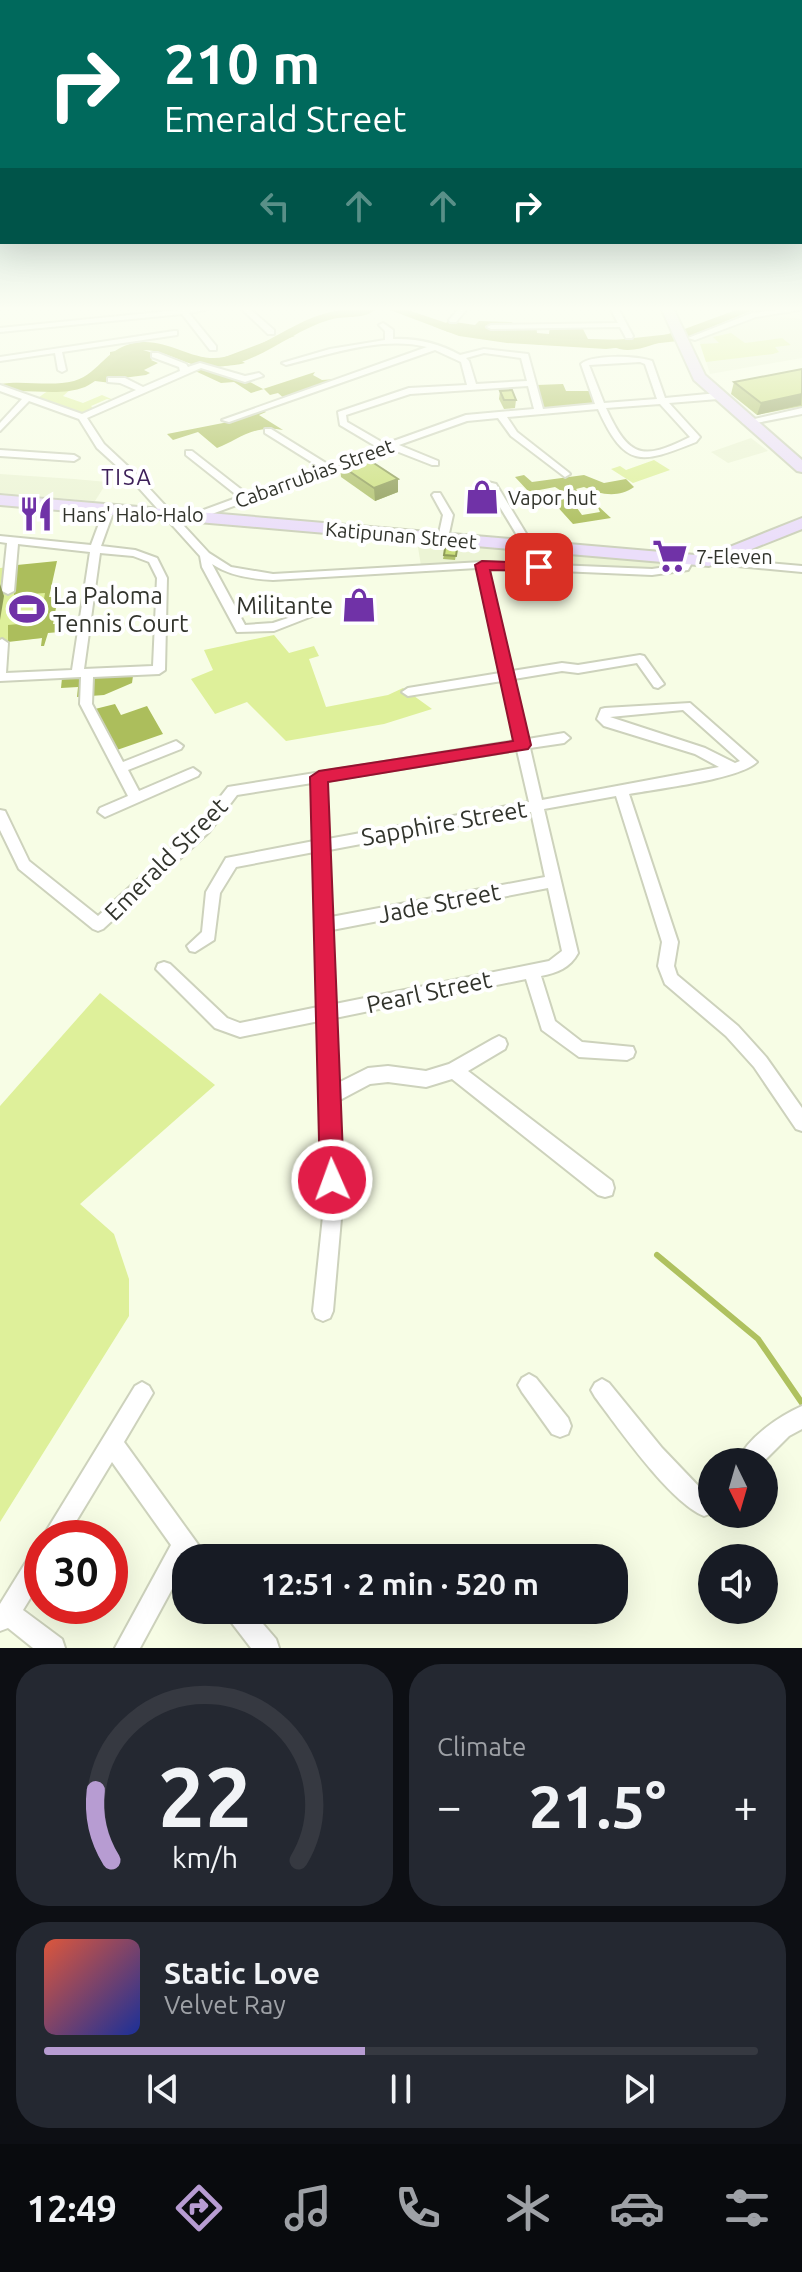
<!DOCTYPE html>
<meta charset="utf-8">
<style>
:root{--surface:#171b24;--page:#242831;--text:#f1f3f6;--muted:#9ea1a6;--line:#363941;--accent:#b79cd2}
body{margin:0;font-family:Ubuntu,sans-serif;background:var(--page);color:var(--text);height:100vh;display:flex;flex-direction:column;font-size:30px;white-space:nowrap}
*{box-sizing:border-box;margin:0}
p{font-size:26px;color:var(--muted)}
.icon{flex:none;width:44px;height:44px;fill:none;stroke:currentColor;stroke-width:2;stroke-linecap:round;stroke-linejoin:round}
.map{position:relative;height:1648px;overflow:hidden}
.details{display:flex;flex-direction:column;gap:16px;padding:16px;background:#0d0f14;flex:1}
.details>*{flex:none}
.hud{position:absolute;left:0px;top:0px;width:802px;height:244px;box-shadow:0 8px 32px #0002;background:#00695c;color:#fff;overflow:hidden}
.needle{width:52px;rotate:175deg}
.fabs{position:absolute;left:698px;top:1448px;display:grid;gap:16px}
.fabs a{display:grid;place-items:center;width:80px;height:80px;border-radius:50%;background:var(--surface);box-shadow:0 8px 32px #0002;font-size:40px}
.speed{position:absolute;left:24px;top:1520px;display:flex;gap:16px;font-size:40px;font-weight:700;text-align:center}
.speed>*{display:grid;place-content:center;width:104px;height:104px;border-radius:50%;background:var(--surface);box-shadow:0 8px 32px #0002;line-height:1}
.speed .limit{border:12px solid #d22;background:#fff;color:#111}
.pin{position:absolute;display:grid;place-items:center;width:68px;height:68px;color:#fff;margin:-34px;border-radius:16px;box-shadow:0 4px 12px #0006}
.me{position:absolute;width:88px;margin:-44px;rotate:358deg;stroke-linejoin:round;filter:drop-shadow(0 0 6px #0008)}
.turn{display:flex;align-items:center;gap:28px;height:168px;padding:0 32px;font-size:36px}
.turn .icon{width:104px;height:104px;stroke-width:2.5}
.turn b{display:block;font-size:56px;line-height:68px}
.lanes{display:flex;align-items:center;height:76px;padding:0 32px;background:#0003;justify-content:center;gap:40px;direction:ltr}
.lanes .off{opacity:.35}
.big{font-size:60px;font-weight:700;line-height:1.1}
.details .card{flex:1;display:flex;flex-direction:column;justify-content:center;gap:12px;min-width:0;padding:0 28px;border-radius:32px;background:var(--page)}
.details .dial{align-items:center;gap:0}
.dial svg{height:208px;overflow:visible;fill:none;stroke:var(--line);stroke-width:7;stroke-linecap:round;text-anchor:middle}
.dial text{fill:var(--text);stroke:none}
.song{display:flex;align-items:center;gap:24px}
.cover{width:96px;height:96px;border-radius:12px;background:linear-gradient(135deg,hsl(10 70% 55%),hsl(230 70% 35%))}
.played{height:8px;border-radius:4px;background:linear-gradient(90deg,var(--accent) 45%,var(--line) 45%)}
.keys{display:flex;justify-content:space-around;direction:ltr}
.heat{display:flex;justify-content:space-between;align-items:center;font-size:44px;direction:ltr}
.details .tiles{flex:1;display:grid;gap:16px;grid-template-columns:1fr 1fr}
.card:last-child{grid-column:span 2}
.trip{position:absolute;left:172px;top:1544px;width:456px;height:80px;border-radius:32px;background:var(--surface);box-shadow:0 8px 32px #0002;font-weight:700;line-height:80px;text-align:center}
.tabs{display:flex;height:128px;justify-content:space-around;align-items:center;background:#090b0e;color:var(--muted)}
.tabs .icon{width:56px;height:56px}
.tabs .on{color:var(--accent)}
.tabs b{font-size:36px;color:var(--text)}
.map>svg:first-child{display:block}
.built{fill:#ecf4d5}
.green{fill:#def09a}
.forest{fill:#acbe5c}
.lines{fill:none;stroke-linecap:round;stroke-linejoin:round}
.stream{stroke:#afc15f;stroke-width:6}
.river{fill:#afc15f;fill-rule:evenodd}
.minor-casing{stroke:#cdd2bc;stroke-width:4}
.secondary-casing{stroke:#cdd2bc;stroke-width:4}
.minor{fill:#fff;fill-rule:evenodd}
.secondary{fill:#ebdefa;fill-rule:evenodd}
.wall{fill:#afc06b}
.shaded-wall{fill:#8e9c57}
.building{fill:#cbdf7c;stroke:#8e9c57;stroke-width:2}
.route{fill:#e11d48;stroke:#92132f;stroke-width:2}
.labels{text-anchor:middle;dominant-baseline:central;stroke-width:8;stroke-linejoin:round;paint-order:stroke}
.far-street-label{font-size:20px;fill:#32342c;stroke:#fff}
.far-poi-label{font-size:20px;fill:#32342c;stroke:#fff;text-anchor:start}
.far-neighbourhood-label{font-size:22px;letter-spacing:2px;fill:#3d2059;stroke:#fff}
.poi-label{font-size:24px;fill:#32342c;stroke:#fff;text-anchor:start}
.street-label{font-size:24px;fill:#32342c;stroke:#fff}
</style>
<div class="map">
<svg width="802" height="1648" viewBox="0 0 802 1648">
<rect width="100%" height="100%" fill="#f7fde5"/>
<g class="built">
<polygon points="759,315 802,319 802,358 710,374 698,336"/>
<polygon points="751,438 768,451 728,463 711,452"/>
<polygon points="0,474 74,479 107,482 95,501 0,493"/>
<polygon points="417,541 672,562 679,566 657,571 421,566"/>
</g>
<g class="green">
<polygon points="731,333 745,343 782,338 791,345 775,347 779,352 773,354 706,362 700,344 719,343 713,337"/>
<polygon points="53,387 72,388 63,396 83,403 102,395 116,401 107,399 91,406 95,410 83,414 38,398"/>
<polygon points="654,460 670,470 633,483 611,469 620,466 626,470"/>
<polygon points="51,563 42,638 0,642 0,568"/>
<polygon points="274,635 289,653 314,646 319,656 309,659 326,707 388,695 403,688 432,709 384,724 286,741 247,702 215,714 191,679 213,670 204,650"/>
<polygon points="100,993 215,1085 80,1204 114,1234 129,1279 129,1316 0,1522 0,1106"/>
</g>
<g class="forest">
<path d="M448,321L475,325L479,321L512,322L513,327L536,325L537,333L549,334L550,326L582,327L588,339C619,339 641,344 674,332L676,337C657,342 631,357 612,346L542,345L448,332L433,326L444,325Z"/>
<path d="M286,334L295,336L251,351L253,353L240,360L245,363C199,375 178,343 140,349L159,355L151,360L158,363L144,370L150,373L146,375L115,379L111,383L87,380L110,356V352L157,344L183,354L217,360Z"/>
<polygon points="201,367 250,382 263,389 315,372 313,375 322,380 336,379 286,400 278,393 270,395 264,389 251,393 234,382 221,383 193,370"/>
<polygon points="563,384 566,391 592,391 597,404 544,410 537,385"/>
<path d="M262,409L266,412L259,415L283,430C252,424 237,441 217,448L198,432L173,440L167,434L223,423Z"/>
<path d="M524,475L532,482L584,475L604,483L626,479L634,487C619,498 600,495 584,487L576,489L588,504L594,502V505L577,508L582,515L600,512L597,505L611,518L573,524L554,503L559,501L563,492L555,487L529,492L515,477Z"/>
<polygon points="57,561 49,597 58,597 53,624 61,624 60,632 48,633 44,646 41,646 42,638 8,642 8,625 40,622 45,593 14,595 17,565"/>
<polygon points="133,676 132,683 104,695 77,697 78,687 61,688 62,678"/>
<polygon points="115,704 121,715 147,706 163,734 117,750 95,709"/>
</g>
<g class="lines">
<polyline class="stream" points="657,1255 758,1339 802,1403"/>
<g class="river">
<path d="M343,310H375C363,320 344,315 329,320C288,332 255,368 210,367C183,367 162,345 134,351C113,356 104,379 85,387C59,397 28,388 0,392V384C24,380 50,387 74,381C101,373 106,345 141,342C171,340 195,363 224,357C267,349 299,314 343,310Z"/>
<polygon points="390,310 408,310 461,328 507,335 606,341 671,334 736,310 753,310 678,341 606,349 507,343 459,336"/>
</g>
<g class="minor-casing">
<g id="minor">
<polygon points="180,310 205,310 189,313 216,346 216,350 210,350 182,314 0,332 0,328"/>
<polygon points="243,310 251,310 274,330 274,334 268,334"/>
<polygon points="458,310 466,310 456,322 450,322 449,320"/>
<polygon points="611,310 619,310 633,336 632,338 626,338 620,327 491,329 487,327 491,325 618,323"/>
<polygon points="778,310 799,310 756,317 695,340 688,338 752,313"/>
<path d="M383,323L393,330V339C416,338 439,343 460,355L484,349L528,354L543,409L595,404L581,364C593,354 637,356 652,361L665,398L718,393L722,396L718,399L669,403L700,437L696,442C641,464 625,469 598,409L507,417L517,432L568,472L570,474L565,477L511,436L498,418L467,421L399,445L438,461V465H432L391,449L198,519H190V515L239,497L186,455V451H192L247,494L321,468L265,433V429H271L329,465L377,447L340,425L338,412L409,388L467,385L461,362L435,350L229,422L222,420L427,347C381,336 331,354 286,365L282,363L330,349L385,340V331L379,325ZM484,353L521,358L527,381L476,384L469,361L466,358ZM640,362L645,364L657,399L604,403L589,365ZM528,386L534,409L466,415L385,444L347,422L346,415L410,394ZM660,404L690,437C642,461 629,458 606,408Z"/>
<polygon points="174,331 177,331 177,335 62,352 66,370 62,372 58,370 55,353 0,361 0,357"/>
<path d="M152,353H158L186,364L188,367L200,363L245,376L259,373L263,376L245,382L201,368L87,418L104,444L135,473L209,553L231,567L273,574L482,562L652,569L680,565L685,557H693L694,559L688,570L652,575L488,568L512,671L562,663L578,665L640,655L644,656L664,684L658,688L654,687L637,663L578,673L562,671L514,679L528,739L564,733L570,738L564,743L530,748L542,800L719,767L695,754L604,726L597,719L601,709L605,708L690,703L757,762C741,779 655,789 629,794L678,942L674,966L677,975L738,1026L766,1057L802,1108V1131L796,1129L754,1067L726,1036L665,984L658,966L662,942L616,796L544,809L578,953C570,968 557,973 541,976L555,1021L582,1042L633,1047L635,1052L633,1057L627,1060L579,1057L542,1030L526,979L335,1018L338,1083L368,1068L388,1066L426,1071L449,1064L493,1039L499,1036L505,1039L507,1044L505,1049L468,1071L612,1181L614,1188L612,1195L605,1197L598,1195L452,1079L426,1087L388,1082L370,1084L338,1101L342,1207L333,1311L330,1318L323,1321L316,1318L313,1311L324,1207L319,1021L240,1037L215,1028L156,969L158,964L164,962L170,964L227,1018L240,1023L318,1007L314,852L236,867L220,893L214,940L195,952L190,951L187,946L202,932L206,892L226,858L314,841L312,783L237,795L209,832L103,929L98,931L93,929L19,869L0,830V810L5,811L29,861L98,916L199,824L228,787L515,741L502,681L408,696L402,692L408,688L500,673L477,568L273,580C252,579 230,576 212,564L245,625L273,623L327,605L333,608L274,631L237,632L202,567L200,556L129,477L97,448L79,419L29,401L0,431V423L22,399L0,391V385L82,414L136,390L120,383L108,382V378H125L143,387L180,371L179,367L152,357ZM683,710L740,761L735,763L705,748L610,717ZM517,750L529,802L328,839L326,781ZM531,812L545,877L331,917L329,850ZM548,888L562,951L549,961L335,1004L332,930Z"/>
<polygon points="802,408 802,414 746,425 742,422"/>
<polygon points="0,450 74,455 79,458 74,461 0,456"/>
<polygon points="488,482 496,484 533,545 532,547 528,548 523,545 486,484"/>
<polygon points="434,493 440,493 453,515 448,538 443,541 438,538 443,515 432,495"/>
<path d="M109,507L114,510L101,546L135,550L157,558L167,578L165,670L159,674L93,677L92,704L123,762L176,741L183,746L181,749L128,770L139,791L188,770L193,768L200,773L198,776L105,817L98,812L100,808L128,796L80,704L81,677L0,681V640L2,639L8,643L6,673L72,670L90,552L18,544L14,591L8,594L2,591L7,543L0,542V536L91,545L104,510ZM100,553L133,556L149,562L157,578L153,666L84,669Z"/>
<polygon points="709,558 802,566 802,572 705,563 704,561"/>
<polygon points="529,1374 536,1378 568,1418 571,1426 568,1434 560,1437 552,1434 522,1392 518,1385 522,1378"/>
<path d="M602,1379L609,1383L662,1448L705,1493L712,1491V1513L704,1516C670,1502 619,1429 595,1397L591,1390L595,1383Z"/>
<polygon points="142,1382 149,1386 153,1393 124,1442 202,1550 206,1558 186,1558 186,1566 185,1565 140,1648 115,1648 171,1545 112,1462 66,1538 42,1538 135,1386"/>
<path d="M802,1406V1429L789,1436L763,1462H737C747,1438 779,1416 802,1406Z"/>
<polygon points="42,1545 42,1579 23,1610 62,1639 65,1648 33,1648 8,1628 0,1631 0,1604 34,1549"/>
<polygon points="224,1610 251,1610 276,1639 279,1648 251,1648 228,1618"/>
</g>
</g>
<g class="secondary-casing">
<g id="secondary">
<polygon points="662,310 674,310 705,375 802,460 802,472 797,471 694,380"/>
<polygon points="0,495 707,556 802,518 802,529 709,566 0,505"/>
</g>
</g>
<use href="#minor" class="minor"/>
<use href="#secondary" class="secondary"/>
</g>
<g class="wall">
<polygon points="802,369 802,406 757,415 731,394 734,382"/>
<polygon points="500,391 516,400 515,408 504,409 499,399"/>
<polygon points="340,465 398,492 375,501 341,477"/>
<polygon points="458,543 455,560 443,559 444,555"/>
</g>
<g class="shaded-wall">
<polygon points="802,394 801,405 757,415 761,403"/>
<polygon points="398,479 398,492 375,501 374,488"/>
<polygon points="0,584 4,596 0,620"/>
</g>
<g class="building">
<polygon points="802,369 802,394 761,403 734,382"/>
<polygon points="512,390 516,400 504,400 500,391"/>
<polygon points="363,456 398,479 374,488 340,465"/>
<polygon points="446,542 458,543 456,556 444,555"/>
</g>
<linearGradient id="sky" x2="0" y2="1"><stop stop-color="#91b9b1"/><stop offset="0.57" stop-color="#fbfef3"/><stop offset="1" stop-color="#fbfef3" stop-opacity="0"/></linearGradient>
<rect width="802" height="541" fill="url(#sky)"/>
<polygon class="route" points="482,561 539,563 546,567 539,571 490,570 531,745 528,749 328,782 344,1180 341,1188 332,1192 324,1188 320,1180 310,777 319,771 513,741 475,565"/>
<defs>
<g id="shop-bare" transform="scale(2.76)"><path d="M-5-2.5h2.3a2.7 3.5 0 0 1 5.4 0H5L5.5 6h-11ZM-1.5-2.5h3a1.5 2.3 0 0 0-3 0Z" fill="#7032a7" stroke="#fff" stroke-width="2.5" paint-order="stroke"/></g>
<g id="restaurant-bare" transform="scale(2.76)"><path d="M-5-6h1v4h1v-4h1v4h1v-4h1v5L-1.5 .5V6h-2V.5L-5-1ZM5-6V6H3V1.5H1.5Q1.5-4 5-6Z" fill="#7032a7" stroke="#fff" stroke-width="2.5" paint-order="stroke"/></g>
<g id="supermarket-bare" transform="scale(2.76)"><path d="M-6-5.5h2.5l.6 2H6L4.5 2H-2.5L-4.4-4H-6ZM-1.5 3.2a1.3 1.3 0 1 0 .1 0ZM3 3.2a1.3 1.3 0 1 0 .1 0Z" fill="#7032a7" stroke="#fff" stroke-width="2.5" paint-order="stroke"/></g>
<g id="stadium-bare" transform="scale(2.76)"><path d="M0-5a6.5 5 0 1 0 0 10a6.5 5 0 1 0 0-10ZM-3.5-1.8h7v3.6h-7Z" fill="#7032a7" stroke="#fff" stroke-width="2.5" paint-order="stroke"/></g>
</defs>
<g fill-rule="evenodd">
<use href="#shop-bare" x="482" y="497"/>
<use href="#restaurant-bare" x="36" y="514"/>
<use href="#supermarket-bare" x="670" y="556"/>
<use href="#shop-bare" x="359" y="605"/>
<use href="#stadium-bare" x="27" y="609"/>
</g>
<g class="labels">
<g class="far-street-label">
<text transform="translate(314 473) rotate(-20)">Cabarrubias Street</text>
<text transform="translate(401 535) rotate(5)">Katipunan Street</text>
</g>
<g class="far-poi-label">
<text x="508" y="497">Vapor hut</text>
<text x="62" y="514">Hans' Halo-Halo</text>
<text x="696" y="556">7-Eleven</text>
</g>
<g class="far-neighbourhood-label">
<text x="127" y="476">TISA</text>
</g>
<g class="poi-label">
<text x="53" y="595">La Paloma<tspan x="53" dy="28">Tennis Court</tspan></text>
<text x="333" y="605" text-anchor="end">Militante</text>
</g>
<g class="street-label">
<text transform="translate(444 823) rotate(-10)">Sapphire Street</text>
<text transform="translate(166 859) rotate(-45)">Emerald Street</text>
<text transform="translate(439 903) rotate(-11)">Jade Street</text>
<text transform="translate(429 992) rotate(-12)">Pearl Street</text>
</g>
</g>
</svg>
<div class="fabs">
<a><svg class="needle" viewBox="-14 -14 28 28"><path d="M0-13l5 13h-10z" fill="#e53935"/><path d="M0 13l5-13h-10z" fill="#9ea1a6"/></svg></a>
<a><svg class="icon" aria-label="sound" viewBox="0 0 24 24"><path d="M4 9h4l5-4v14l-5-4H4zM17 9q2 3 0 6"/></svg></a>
</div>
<div class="speed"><div class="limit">30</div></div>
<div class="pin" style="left:539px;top:567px;background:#d93025"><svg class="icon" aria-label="arrive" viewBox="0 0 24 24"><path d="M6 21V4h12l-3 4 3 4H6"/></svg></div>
<svg class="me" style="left:332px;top:1180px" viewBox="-20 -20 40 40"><circle r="17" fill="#e11d48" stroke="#fff" stroke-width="3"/><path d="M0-11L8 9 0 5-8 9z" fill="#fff"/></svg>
<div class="trip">12:51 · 2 min · 520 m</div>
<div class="hud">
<div class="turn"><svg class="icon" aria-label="right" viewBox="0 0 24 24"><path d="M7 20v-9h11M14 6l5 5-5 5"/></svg><div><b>210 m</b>Emerald Street</div></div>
<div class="lanes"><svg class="icon off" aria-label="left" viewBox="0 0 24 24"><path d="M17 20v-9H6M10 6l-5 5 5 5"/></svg><svg class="icon off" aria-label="ahead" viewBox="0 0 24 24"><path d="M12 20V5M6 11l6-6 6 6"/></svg><svg class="icon off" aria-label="ahead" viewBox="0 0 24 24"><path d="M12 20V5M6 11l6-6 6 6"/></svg><svg class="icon" aria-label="right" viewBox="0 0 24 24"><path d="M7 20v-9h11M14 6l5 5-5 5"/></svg></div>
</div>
</div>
<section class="details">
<div class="tiles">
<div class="card dial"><svg viewBox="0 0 100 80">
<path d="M14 69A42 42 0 1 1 86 69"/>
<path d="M14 69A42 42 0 0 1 8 42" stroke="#b79cd2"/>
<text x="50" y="56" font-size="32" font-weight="700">22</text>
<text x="50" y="72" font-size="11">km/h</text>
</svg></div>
<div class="card"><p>Climate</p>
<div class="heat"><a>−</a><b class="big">21.5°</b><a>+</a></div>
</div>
<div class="card">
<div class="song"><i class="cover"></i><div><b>Static Love</b><p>Velvet Ray</p></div></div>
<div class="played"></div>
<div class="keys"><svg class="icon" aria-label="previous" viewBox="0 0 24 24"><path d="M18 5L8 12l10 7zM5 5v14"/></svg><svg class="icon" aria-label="pause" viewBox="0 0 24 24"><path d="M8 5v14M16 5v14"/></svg><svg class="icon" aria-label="next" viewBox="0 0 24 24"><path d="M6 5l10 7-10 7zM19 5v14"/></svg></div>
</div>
</div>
</section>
<nav class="tabs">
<b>12:49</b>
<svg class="icon on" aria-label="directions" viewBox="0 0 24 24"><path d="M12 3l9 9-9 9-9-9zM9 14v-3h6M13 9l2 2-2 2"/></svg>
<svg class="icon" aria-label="music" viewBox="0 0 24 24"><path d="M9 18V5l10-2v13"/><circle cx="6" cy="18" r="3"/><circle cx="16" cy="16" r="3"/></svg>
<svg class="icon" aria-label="phone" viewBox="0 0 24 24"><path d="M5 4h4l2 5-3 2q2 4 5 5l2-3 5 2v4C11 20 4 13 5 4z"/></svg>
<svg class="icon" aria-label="climate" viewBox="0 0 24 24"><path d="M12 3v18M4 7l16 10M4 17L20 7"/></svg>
<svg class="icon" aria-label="car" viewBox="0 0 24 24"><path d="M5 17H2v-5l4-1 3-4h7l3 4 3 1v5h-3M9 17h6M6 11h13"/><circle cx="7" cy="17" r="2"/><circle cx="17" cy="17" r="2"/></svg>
<svg class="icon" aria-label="filters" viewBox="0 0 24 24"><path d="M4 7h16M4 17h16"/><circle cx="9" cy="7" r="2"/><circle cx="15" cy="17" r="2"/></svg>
</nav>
